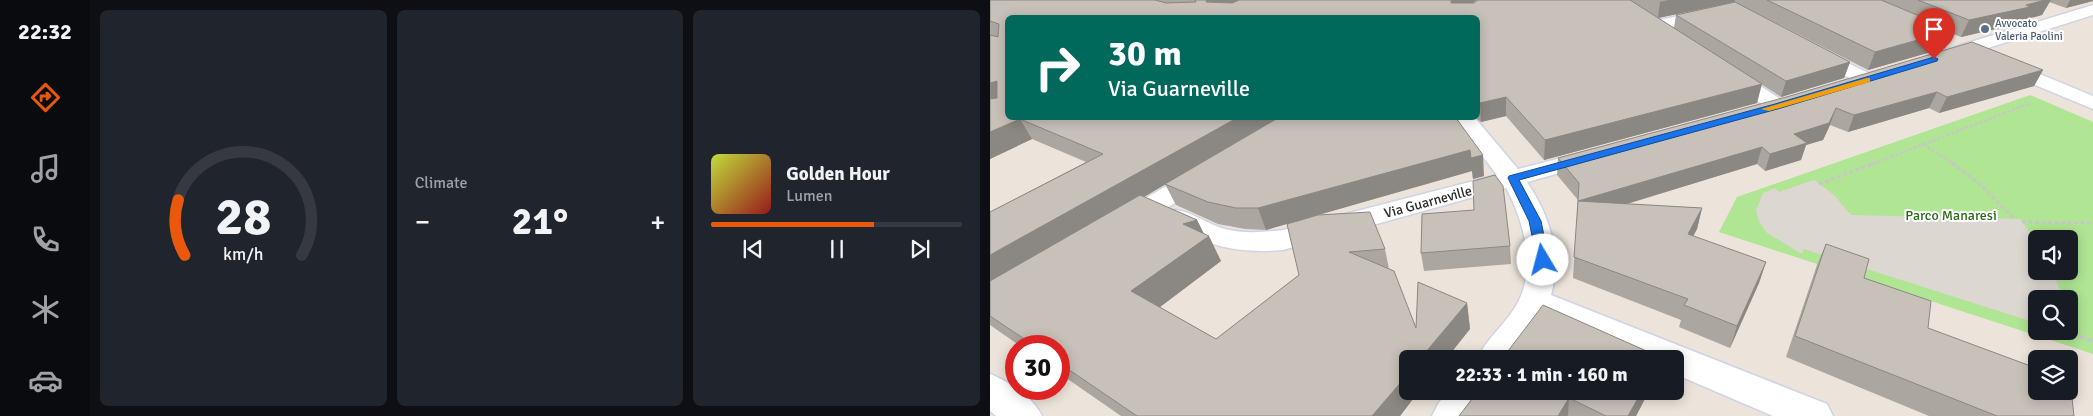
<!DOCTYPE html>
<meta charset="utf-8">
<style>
:root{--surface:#171b24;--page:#20242c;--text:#f1f3f6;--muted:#9ea1a6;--line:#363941;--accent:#ea580c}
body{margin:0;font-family:Signika,sans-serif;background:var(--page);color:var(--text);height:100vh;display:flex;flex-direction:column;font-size:19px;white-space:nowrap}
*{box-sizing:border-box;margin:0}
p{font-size:16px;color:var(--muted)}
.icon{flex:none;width:28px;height:28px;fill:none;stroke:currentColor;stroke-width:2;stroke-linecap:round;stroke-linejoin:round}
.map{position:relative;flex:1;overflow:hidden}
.sheet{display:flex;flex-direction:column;gap:10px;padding:10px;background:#0d0f14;width:900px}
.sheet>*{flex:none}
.hud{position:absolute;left:15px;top:15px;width:475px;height:105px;border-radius:8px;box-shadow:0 2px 12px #0003;background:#00695c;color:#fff;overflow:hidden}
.controls{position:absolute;left:1038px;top:230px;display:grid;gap:10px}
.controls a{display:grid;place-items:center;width:50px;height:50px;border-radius:8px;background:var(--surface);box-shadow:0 2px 12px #0003;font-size:25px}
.speed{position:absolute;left:15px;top:335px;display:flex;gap:10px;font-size:25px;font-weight:700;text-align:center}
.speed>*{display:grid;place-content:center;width:65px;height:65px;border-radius:50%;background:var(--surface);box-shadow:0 2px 12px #0003;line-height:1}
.speed .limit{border:8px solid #d22;background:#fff;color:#111}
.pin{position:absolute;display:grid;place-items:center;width:42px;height:42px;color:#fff;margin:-51px -21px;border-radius:50% 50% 50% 0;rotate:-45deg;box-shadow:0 0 5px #0007}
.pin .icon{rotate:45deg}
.me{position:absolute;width:55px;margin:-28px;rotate:352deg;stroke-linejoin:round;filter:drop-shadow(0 0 4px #0008)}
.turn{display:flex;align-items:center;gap:18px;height:105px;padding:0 20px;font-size:22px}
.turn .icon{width:65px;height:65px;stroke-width:2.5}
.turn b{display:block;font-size:35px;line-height:42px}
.big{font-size:38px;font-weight:800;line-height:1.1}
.sheet .tile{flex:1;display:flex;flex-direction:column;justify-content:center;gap:8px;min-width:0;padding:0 18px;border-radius:8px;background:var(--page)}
.sheet .dial{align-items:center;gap:0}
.dial svg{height:130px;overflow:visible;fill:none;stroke:var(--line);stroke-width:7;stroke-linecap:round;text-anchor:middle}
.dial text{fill:var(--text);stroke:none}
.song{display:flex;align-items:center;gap:15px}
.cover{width:60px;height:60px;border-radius:8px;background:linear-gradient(135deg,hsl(70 70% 55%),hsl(0 70% 35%))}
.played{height:5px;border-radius:2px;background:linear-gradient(90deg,var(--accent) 65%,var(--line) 65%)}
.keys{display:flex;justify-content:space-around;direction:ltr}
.heat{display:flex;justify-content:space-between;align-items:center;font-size:28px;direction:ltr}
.sheet .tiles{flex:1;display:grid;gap:10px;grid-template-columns:repeat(3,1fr)}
.trip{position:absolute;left:409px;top:350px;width:285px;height:50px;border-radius:8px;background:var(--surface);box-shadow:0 2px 12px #0003;font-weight:800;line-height:50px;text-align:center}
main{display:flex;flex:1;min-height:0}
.tabs{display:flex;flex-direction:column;width:90px;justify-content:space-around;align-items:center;background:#090b0e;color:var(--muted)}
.tabs .icon{width:35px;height:35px}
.tabs .current{color:var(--accent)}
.tabs b{font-size:22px;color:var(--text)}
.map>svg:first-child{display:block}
.green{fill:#b0e593;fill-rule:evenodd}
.plaza{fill:#dcd7d1}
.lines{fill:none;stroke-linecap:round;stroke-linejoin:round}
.street-casing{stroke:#cfd3e3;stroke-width:3}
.path-far2{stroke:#c7c7c7;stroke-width:2.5;stroke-dasharray:3 2;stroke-linecap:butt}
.path-far1{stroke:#c7c7c7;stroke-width:3;stroke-dasharray:4 2.5;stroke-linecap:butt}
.path{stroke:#c7c7c7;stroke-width:4;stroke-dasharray:5 3;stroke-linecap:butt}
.street{fill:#fff;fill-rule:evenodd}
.wall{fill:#aba69f;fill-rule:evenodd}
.shaded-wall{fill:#8b8782}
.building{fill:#c7c1b9;stroke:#8b8782}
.route{fill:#1a73e8;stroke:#114b97}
.slow{fill:#f59e0b}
.service-dot{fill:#5c6f8a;stroke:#fff;stroke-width:2}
.labels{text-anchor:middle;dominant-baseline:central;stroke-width:4;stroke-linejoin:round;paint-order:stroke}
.far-service-label{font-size:11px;fill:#4e5e75;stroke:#fff;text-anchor:start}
.street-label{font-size:14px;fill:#292929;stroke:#fff}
.park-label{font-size:14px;fill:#286816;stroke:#fff}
</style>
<main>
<nav class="tabs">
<b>22:32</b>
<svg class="icon current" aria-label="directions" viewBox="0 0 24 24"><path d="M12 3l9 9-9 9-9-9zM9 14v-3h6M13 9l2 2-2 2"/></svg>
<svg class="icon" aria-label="music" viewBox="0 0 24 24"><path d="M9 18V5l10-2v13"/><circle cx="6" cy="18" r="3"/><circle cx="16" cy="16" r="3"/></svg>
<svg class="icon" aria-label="phone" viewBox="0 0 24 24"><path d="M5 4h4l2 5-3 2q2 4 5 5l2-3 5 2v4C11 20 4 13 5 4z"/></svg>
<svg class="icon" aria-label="climate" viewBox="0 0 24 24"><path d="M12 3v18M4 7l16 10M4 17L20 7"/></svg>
<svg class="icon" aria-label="car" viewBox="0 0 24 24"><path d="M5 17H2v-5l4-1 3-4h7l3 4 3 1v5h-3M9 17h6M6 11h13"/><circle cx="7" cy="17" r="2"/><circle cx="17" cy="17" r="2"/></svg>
</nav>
<section class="sheet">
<div class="tiles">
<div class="tile dial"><svg viewBox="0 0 100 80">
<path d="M14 69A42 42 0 1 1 86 69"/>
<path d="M14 69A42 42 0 0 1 10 35" stroke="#ea580c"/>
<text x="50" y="56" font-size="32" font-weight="700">28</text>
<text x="50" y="72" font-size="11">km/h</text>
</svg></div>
<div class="tile"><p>Climate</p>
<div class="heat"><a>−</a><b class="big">21°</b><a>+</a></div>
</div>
<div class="tile">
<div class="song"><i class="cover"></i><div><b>Golden Hour</b><p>Lumen</p></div></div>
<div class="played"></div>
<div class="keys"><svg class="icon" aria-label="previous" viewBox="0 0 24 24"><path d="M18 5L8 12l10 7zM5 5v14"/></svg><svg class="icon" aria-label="pause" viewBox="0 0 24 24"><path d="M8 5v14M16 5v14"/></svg><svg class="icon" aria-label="next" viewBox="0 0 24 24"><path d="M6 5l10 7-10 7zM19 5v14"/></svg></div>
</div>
</div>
</section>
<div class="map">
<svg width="1103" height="416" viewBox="0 0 1103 416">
<rect width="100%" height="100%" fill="#ece4da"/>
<path class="green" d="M1040,95L1103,122V354L729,232L747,197ZM1046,239H1079V271H1046ZM1046,299H1079V331H1046Z"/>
<polygon class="plaza" points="824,180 844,195 861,215 1030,219 1046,241 1046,271 1063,271 1073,299 1046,299 1046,323 814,249 812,254 777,233 769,222 766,210 773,193 785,188 789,192"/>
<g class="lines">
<g class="street-casing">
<g id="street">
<polygon points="1103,5 1103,15 963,59 951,59 948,55 951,51"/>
<polygon points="718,10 726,15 724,18 665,31 659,30 657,26 659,22"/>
<polygon points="826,48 885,76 888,80 885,84 871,84 820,57 817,53 820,49"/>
<polygon points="1016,60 1103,96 1103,109 1009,70 1007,66 1009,62"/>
<polygon points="739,68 746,70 795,102 798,106 795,110 788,112 781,110 732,78 729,74 732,70"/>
<path d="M463,118H485L528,169L602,150L610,152L614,157L610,162L537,182C560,216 572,255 561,295L837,404L843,416H783L685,374V359H649L552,317L524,359H487C496,340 512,327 524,309C548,273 535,223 516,188L293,250C246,254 215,245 174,223L170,217L174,211C195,205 214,224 235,229C254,234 274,232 293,230L507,175Z"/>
<polygon points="210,170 219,172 222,177 219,182 146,227 136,230 126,227 123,221 126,215 201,172"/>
<path d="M0,374C20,382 43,397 52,416H6L0,411Z"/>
<polygon points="458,391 498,391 483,416 442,416 448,404"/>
</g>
</g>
<g class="path-far2">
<polyline points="933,144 964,164"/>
<polyline points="882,164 1041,103"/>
</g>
<g class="path-far1">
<polyline points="962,163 993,187 1024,219"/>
<polyline points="829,184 885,163"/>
<polyline points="1032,222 1103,223"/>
</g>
<polyline class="path" points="1082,334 1103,341"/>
<use href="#street" class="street"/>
</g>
<g class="wall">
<path d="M0,0H487L482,3H484L488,0H1103V1L1076,8L1059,2L1052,15L1033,20L1031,23L971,37L961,33L955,48L878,70L745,2L860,62L854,78L791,97L771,84L767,103L554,160L516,116L491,122L486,118H488V18L18,118L468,120L494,176L483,179L482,171L276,230L255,229L228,224L186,205L175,184L154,197L207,220L214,234L231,261L170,307L226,339L309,275L297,224L395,249L399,269L426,328L477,303L480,329L456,359H418V391H429L410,416H131L69,373V346H30L0,325V212L96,162L42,139L0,159ZM744,2L686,15L684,28L668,18Z"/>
<polygon points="1053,70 1044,86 949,113 939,108 858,132 840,125 833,140 816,145 811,160 775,171 767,164 637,204 712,208 707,229 703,236 776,262 769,283 740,348 689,327 691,320 583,278 588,200 567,175 568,158"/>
<polygon points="836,244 874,278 938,328 1084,416 939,416 796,357 827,265"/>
<polygon points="520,246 521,264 434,271 431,253"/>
<polygon points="488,391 659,391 646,416 469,416"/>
</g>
<g class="shaded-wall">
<polygon points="217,0 256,0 225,13 216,2"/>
<polygon points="461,0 487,0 463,16"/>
<polygon points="678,0 745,0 745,2 668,18 670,2"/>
<polygon points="1055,0 1061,0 1052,15 1033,20 1031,23 971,37 979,20"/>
<polygon points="1080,0 1103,0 1103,1 1076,8"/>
<polygon points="963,30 955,48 878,70 885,52"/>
<polygon points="860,62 854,78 791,97 796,81"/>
<polygon points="1053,70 1044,86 949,113 957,97"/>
<polygon points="7,81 18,98 0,106 0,83"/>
<polygon points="772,84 767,103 554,160 555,140"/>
<polygon points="947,92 939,108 858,132 864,115"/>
<polygon points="516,97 516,116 491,122 490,103"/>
<polygon points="846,108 840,125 833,140 816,145 811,160 775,171 780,154 804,134"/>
<polygon points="247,118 289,118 0,287 0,255"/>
<polygon points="30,119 42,139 0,159 0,132"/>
<polygon points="772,147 767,164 587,219 588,201"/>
<polygon points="480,150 493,155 494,176 483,179 482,171 276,230 268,208"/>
<polygon points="712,208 707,229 693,255 698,234"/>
<polygon points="207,220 216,238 219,236 231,261 158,316 141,291 193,224"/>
<polygon points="776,262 769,283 740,348 747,326"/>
<polygon points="477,303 480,329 456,359 430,359"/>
<polygon points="418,374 418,391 429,391 410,416 382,416"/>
<polygon points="652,391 659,391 646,416 638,416"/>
<polygon points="579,398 578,416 568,416"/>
</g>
<g class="building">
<polygon points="0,0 165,0 176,3 206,2 205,0 217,0 216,2 242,3 249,0 461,0 461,3 484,3 488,0 640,0 772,84 555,140 516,97 490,103 488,101 488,18 18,18 18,118 247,118 0,255 0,212 113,154 30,119 0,132 0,99 7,98 7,81 0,83 0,35 8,37 9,24 0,21"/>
<polygon points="777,0 891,0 963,30 885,52"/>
<polygon points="928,0 1055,0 1036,5 1040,7 979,20"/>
<polygon points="745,2 860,62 796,81 686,15"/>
<polygon points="982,42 1053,70 957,97 947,92 864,115 846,108 839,123 804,134 817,143 780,154 772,147 588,201 589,183 568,158 800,96"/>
<polygon points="288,118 466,118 493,155 481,158 480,150 268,208 246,208 218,202 175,184"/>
<polygon points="505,175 513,186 520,246 431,253 432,214 484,210 483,181"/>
<polygon points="150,195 207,220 193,224 219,236 141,291 226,339 309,275 297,224 328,215 380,212 395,249 359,252 404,271 426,328 428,282 477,303 430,359 418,359 418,374 382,416 147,416 69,363 69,346 45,346 0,316 0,281"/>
<polygon points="588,201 712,208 698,234 776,262 747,326 694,305 698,299 584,257"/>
<polygon points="836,244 879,259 874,278 941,301 938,328 1046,368 1046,391 1079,391 1079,379 1080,380 1084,416 1007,416 805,336"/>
<polygon points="553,305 670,357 669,359 512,359"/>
<polygon points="488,391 652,391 638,416 616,416 579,398 568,416 469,416"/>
</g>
<polygon class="route" points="944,57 948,59 947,61 791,108 529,180 551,221 559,260 553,264 547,260 539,221 518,178 519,176 785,104"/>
<polygon class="slow" points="877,78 880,78 880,82 779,111 771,109"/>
<circle class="service-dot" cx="995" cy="29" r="5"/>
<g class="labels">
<g class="far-service-label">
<text x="1005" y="23">Avvocato<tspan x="1005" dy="13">Valeria Paolini</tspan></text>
</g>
<g class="street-label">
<text transform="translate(438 202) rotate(-15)">Via Guarneville</text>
</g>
<g class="park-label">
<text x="961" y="215">Parco Manaresi</text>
</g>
</g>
</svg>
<div class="controls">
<a><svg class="icon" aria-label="sound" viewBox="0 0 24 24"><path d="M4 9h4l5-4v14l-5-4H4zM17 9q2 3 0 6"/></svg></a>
<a><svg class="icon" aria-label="search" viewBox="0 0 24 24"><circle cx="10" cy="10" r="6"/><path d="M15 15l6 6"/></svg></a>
<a><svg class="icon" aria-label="layers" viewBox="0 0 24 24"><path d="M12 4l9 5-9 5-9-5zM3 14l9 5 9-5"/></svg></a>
</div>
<div class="speed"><div class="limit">30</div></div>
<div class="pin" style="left:944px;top:59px;background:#d93025"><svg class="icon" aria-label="arrive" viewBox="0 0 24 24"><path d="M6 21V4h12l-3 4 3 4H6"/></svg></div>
<svg class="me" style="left:553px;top:260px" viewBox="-20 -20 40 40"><circle r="19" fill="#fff"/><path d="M0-13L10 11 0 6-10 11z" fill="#1a73e8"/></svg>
<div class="trip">22:33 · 1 min · 160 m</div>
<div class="hud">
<div class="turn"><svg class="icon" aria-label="right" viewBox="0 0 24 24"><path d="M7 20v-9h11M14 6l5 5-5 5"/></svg><div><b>30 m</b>Via Guarneville</div></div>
</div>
</div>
</main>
